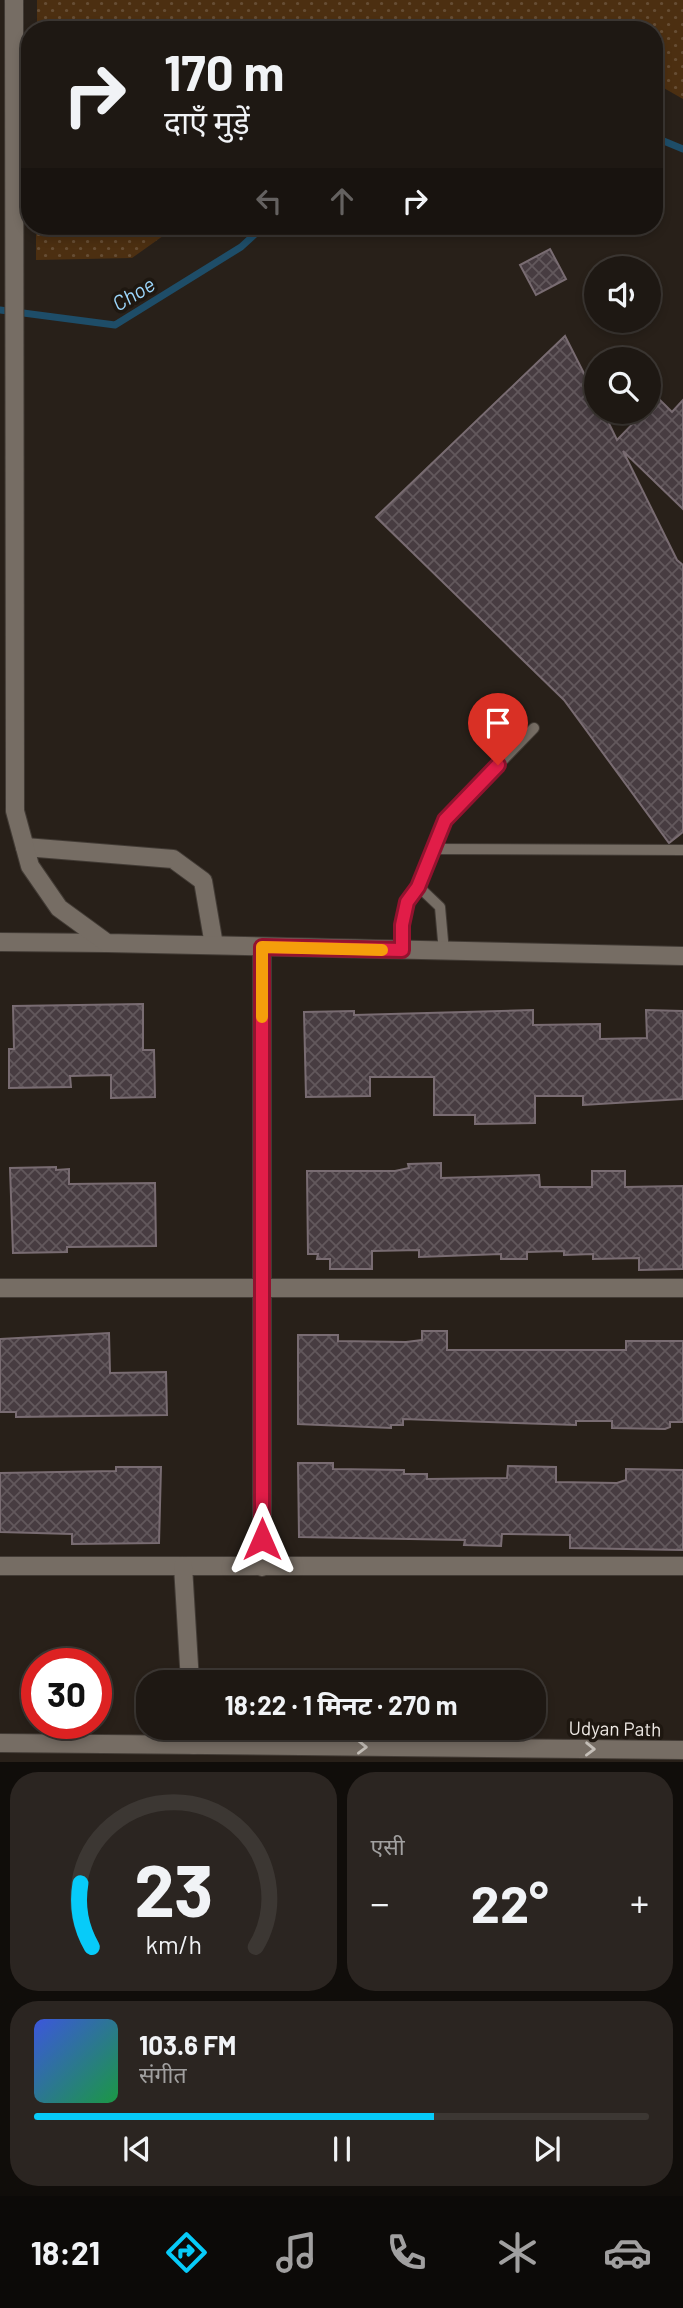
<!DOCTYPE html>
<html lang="hi">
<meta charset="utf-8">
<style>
:root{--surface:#1e1813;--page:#2b2521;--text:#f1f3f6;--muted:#a1a0a0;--line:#3c3733;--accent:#07cbf9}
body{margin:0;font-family:Barlow,"Noto Sans Devanagari",sans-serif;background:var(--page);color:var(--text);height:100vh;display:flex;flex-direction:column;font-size:26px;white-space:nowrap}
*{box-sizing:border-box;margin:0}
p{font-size:23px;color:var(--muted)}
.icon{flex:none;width:38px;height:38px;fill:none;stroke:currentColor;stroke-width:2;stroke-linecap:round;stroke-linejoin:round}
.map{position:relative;height:1762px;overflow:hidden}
.details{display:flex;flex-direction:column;gap:10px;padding:10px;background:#100d0a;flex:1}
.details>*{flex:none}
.top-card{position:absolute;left:21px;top:21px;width:642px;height:214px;border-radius:28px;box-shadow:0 4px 10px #0003,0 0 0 2px var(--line);background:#1e1813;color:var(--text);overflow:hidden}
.tools{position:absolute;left:584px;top:256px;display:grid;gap:14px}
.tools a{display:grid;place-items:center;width:77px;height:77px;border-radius:50%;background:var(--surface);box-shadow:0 4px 10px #0003,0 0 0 2px var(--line);font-size:35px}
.speed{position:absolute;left:21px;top:1648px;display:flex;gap:14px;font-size:35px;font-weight:700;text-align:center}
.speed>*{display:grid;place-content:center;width:91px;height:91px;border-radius:50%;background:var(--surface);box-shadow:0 4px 10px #0003,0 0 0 2px var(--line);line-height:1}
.speed .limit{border:10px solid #d22;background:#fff;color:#111}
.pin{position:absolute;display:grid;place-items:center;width:60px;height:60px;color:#fff;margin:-72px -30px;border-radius:50% 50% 50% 0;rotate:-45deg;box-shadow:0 0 7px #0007}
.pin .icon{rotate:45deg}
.me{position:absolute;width:77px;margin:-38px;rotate:0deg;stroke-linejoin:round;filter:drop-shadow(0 0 5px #0008)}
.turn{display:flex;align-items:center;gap:24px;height:147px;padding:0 28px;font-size:32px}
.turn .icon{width:91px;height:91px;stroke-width:2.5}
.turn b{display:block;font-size:49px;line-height:60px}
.lanes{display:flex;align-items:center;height:66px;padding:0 28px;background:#0003;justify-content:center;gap:35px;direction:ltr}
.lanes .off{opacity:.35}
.big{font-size:52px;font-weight:700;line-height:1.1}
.details .card{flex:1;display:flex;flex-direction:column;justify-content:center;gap:10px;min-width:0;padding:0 24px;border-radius:28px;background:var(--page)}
.details .dial{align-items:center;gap:0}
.dial svg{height:182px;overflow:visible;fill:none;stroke:var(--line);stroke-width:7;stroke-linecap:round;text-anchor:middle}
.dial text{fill:var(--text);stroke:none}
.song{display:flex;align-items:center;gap:21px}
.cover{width:84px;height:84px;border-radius:10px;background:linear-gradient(135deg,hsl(230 70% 55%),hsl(140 70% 35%))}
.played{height:7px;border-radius:4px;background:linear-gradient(90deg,var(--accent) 65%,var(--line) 65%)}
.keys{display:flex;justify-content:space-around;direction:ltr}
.heat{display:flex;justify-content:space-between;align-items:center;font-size:38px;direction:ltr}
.details .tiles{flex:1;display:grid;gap:10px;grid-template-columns:1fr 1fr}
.card:last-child{grid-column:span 2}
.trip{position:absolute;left:136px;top:1670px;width:410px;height:70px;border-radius:28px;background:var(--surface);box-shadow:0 4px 10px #0003,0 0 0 2px var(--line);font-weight:700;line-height:70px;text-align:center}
.dock{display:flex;height:112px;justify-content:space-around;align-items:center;background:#0c0a08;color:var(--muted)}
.dock .icon{width:49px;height:49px}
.dock .selected{color:var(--accent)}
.dock b{font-size:32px;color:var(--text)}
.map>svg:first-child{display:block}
.park{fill:url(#park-dots)}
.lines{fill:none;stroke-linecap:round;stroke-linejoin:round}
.stream{stroke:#1e4d68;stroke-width:7}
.building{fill:url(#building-cross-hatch);stroke:#796c72;stroke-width:2}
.service-casing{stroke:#423b35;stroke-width:12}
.minor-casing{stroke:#423b35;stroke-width:20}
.tertiary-casing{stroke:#423b35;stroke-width:20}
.secondary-casing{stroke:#423b35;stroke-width:20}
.service{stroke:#766d64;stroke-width:10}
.minor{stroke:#766d64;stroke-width:18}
.tertiary{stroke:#766d64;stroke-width:18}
.secondary{stroke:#766d64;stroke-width:18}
.oneway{stroke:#c4beb7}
.route-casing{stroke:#92132f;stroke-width:18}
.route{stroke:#e11d48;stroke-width:12}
.slow{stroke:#f59e0b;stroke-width:12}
.labels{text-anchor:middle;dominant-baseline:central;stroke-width:7;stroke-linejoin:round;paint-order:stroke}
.street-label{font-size:19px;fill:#eee9e4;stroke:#1e1710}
.water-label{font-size:21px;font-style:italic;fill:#9cd6fb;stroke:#1e1710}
</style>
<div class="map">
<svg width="683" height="1762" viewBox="0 0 683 1762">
<defs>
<pattern id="park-dots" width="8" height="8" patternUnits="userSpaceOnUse" patternTransform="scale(1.75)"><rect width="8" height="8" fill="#4c2f11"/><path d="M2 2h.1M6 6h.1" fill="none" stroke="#664d34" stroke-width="1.8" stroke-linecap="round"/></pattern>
<pattern id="building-cross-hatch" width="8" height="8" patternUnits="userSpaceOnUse" patternTransform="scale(1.75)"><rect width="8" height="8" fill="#473c41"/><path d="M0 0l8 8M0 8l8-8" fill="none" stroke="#62585c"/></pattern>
</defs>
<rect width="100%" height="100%" fill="#282019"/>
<g class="park">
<polygon points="37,0 683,0 683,99 655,83 654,30 37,30"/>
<polygon points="36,226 177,226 132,258 36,260"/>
</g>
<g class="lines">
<g class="stream">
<polyline points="654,137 683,149"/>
<polyline points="0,310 115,325 241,247 264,226"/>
</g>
</g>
<g class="building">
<polygon points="550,249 566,279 536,295 520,265"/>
<polygon points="565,336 597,399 597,411 603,411 617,440 645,411 649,411 658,398 672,412 683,400 683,509 623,451 677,560 683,565 683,832 669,843 564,700 376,517"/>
<polygon points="143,1004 143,1050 154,1050 155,1097 111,1098 111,1075 70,1076 71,1087 9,1088 9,1049 14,1049 13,1006"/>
<polygon points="533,1010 533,1025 600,1024 600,1039 647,1038 646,1010 683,1011 683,1099 583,1105 583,1096 535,1096 535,1123 475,1124 475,1115 434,1115 434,1077 370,1077 370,1096 306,1097 304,1012 354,1011 354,1015"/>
<polygon points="441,1163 441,1178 539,1175 540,1187 592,1187 592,1171 625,1171 625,1187 683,1186 683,1269 639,1270 639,1258 593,1259 593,1254 564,1255 564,1251 527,1252 527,1259 501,1259 501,1254 419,1257 419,1250 372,1251 372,1269 330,1269 330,1259 317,1259 318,1254 308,1254 307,1171 395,1171 409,1168 408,1164"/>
<polygon points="56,1167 56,1170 69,1169 69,1184 155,1183 156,1246 67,1247 67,1252 13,1253 10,1168"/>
<polygon points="422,1331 447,1331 447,1350 626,1350 626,1341 683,1341 683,1422 670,1422 670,1427 665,1429 612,1428 612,1421 576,1421 576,1425 403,1419 403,1425 391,1425 391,1428 298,1424 298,1335 338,1335 338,1341 406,1342 422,1340"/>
<polygon points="109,1333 110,1373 166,1372 167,1415 16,1417 16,1412 0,1412 0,1339"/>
<polygon points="298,1463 333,1463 333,1469 404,1470 404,1474 427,1474 427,1479 507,1478 508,1466 556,1467 556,1482 617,1483 626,1480 626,1469 683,1470 683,1550 570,1548 570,1535 502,1534 501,1546 464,1545 465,1540 299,1537"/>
<polygon points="116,1467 161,1467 159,1543 72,1544 72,1534 0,1532 0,1473 116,1471"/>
</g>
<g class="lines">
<g class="service-casing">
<g id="service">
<polyline points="435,849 683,850"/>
<polyline points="419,887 440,907 444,952"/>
<polyline points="402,950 402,925 407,902 419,887 445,820 534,728"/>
</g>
</g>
<g class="minor-casing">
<g id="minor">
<polyline points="25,847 173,859 203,881 214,945"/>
<polyline points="0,942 107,943"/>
<polyline points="0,1288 683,1288"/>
<polyline points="0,1566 683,1566"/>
<polyline points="183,1566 190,1682"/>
<polyline points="262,1567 262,947"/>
<polyline points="193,1727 194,1745"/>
</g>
</g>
<g class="tertiary-casing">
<polyline id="tertiary" points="14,0 15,811 30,866 59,908 107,943 683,956"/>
</g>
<g class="secondary-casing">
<polyline id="secondary" points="0,1743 683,1750"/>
</g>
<use href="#service" class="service"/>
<use href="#minor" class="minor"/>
<use href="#tertiary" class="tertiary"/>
<use href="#secondary" class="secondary"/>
</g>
<defs><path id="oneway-chevron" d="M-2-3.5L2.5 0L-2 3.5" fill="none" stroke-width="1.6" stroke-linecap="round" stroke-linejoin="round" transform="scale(1.75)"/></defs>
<g class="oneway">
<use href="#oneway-chevron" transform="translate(362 1747) rotate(1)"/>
<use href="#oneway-chevron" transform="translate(590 1749) rotate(1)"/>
</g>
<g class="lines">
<g class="route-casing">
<polyline id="route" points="262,1539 262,947 402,950 402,925 407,902 418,887 445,820 498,765"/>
</g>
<use href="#route" class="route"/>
<polyline class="slow" points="262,1017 262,947 382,950"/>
</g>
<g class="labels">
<g class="street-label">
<text transform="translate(615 1728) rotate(1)">Udyan Path</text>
</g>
<g class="water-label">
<text transform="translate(133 293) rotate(-31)">Choe</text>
</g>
</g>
</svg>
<div class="tools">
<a><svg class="icon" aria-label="sound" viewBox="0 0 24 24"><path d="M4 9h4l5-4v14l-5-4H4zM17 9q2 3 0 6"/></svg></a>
<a><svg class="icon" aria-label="search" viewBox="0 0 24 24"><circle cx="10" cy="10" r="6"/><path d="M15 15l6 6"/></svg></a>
</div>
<div class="speed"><div class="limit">30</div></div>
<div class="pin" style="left:498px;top:765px;background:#d93025"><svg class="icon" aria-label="arrive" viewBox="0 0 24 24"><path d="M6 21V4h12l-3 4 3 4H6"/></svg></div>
<svg class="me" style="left:262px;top:1539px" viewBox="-20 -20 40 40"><path d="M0-17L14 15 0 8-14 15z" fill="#e11d48" stroke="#fff" stroke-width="4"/></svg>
<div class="trip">18:22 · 1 मिनट · 270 m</div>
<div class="top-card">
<div class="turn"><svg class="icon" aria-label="right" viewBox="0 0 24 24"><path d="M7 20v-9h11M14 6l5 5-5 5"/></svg><div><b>170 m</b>दाएँ मुड़ें</div></div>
<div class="lanes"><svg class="icon off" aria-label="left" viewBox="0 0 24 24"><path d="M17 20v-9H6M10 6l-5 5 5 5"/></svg><svg class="icon off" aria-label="ahead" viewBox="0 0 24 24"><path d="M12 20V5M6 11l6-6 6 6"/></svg><svg class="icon" aria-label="right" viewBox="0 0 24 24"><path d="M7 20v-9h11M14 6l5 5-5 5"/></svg></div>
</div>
</div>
<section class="details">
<div class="tiles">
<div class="card dial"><svg viewBox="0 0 100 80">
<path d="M14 69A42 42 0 1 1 86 69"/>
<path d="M14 69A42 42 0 0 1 9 41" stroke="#07cbf9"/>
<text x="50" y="56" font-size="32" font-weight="700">23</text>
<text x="50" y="72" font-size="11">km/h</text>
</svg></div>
<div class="card"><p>एसी</p>
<div class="heat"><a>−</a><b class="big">22°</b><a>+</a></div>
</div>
<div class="card">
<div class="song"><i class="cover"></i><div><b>103.6 FM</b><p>संगीत</p></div></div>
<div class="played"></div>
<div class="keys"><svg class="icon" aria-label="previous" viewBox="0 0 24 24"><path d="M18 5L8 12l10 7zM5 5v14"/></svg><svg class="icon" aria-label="pause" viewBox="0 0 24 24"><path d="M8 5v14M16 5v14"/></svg><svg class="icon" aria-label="next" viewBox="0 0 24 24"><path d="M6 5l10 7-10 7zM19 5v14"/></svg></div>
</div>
</div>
</section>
<nav class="dock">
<b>18:21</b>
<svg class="icon selected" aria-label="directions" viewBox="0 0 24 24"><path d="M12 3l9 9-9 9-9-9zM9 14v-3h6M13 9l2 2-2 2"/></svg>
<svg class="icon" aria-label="music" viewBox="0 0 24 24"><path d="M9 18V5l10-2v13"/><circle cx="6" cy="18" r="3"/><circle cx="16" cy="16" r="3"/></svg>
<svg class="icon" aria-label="phone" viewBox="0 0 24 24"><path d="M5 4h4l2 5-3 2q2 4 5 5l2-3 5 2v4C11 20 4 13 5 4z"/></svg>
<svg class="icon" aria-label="climate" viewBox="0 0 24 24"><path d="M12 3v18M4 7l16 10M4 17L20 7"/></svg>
<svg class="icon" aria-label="car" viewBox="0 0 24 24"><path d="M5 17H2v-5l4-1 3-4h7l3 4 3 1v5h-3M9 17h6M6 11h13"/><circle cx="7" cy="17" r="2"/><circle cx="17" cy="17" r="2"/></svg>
</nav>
